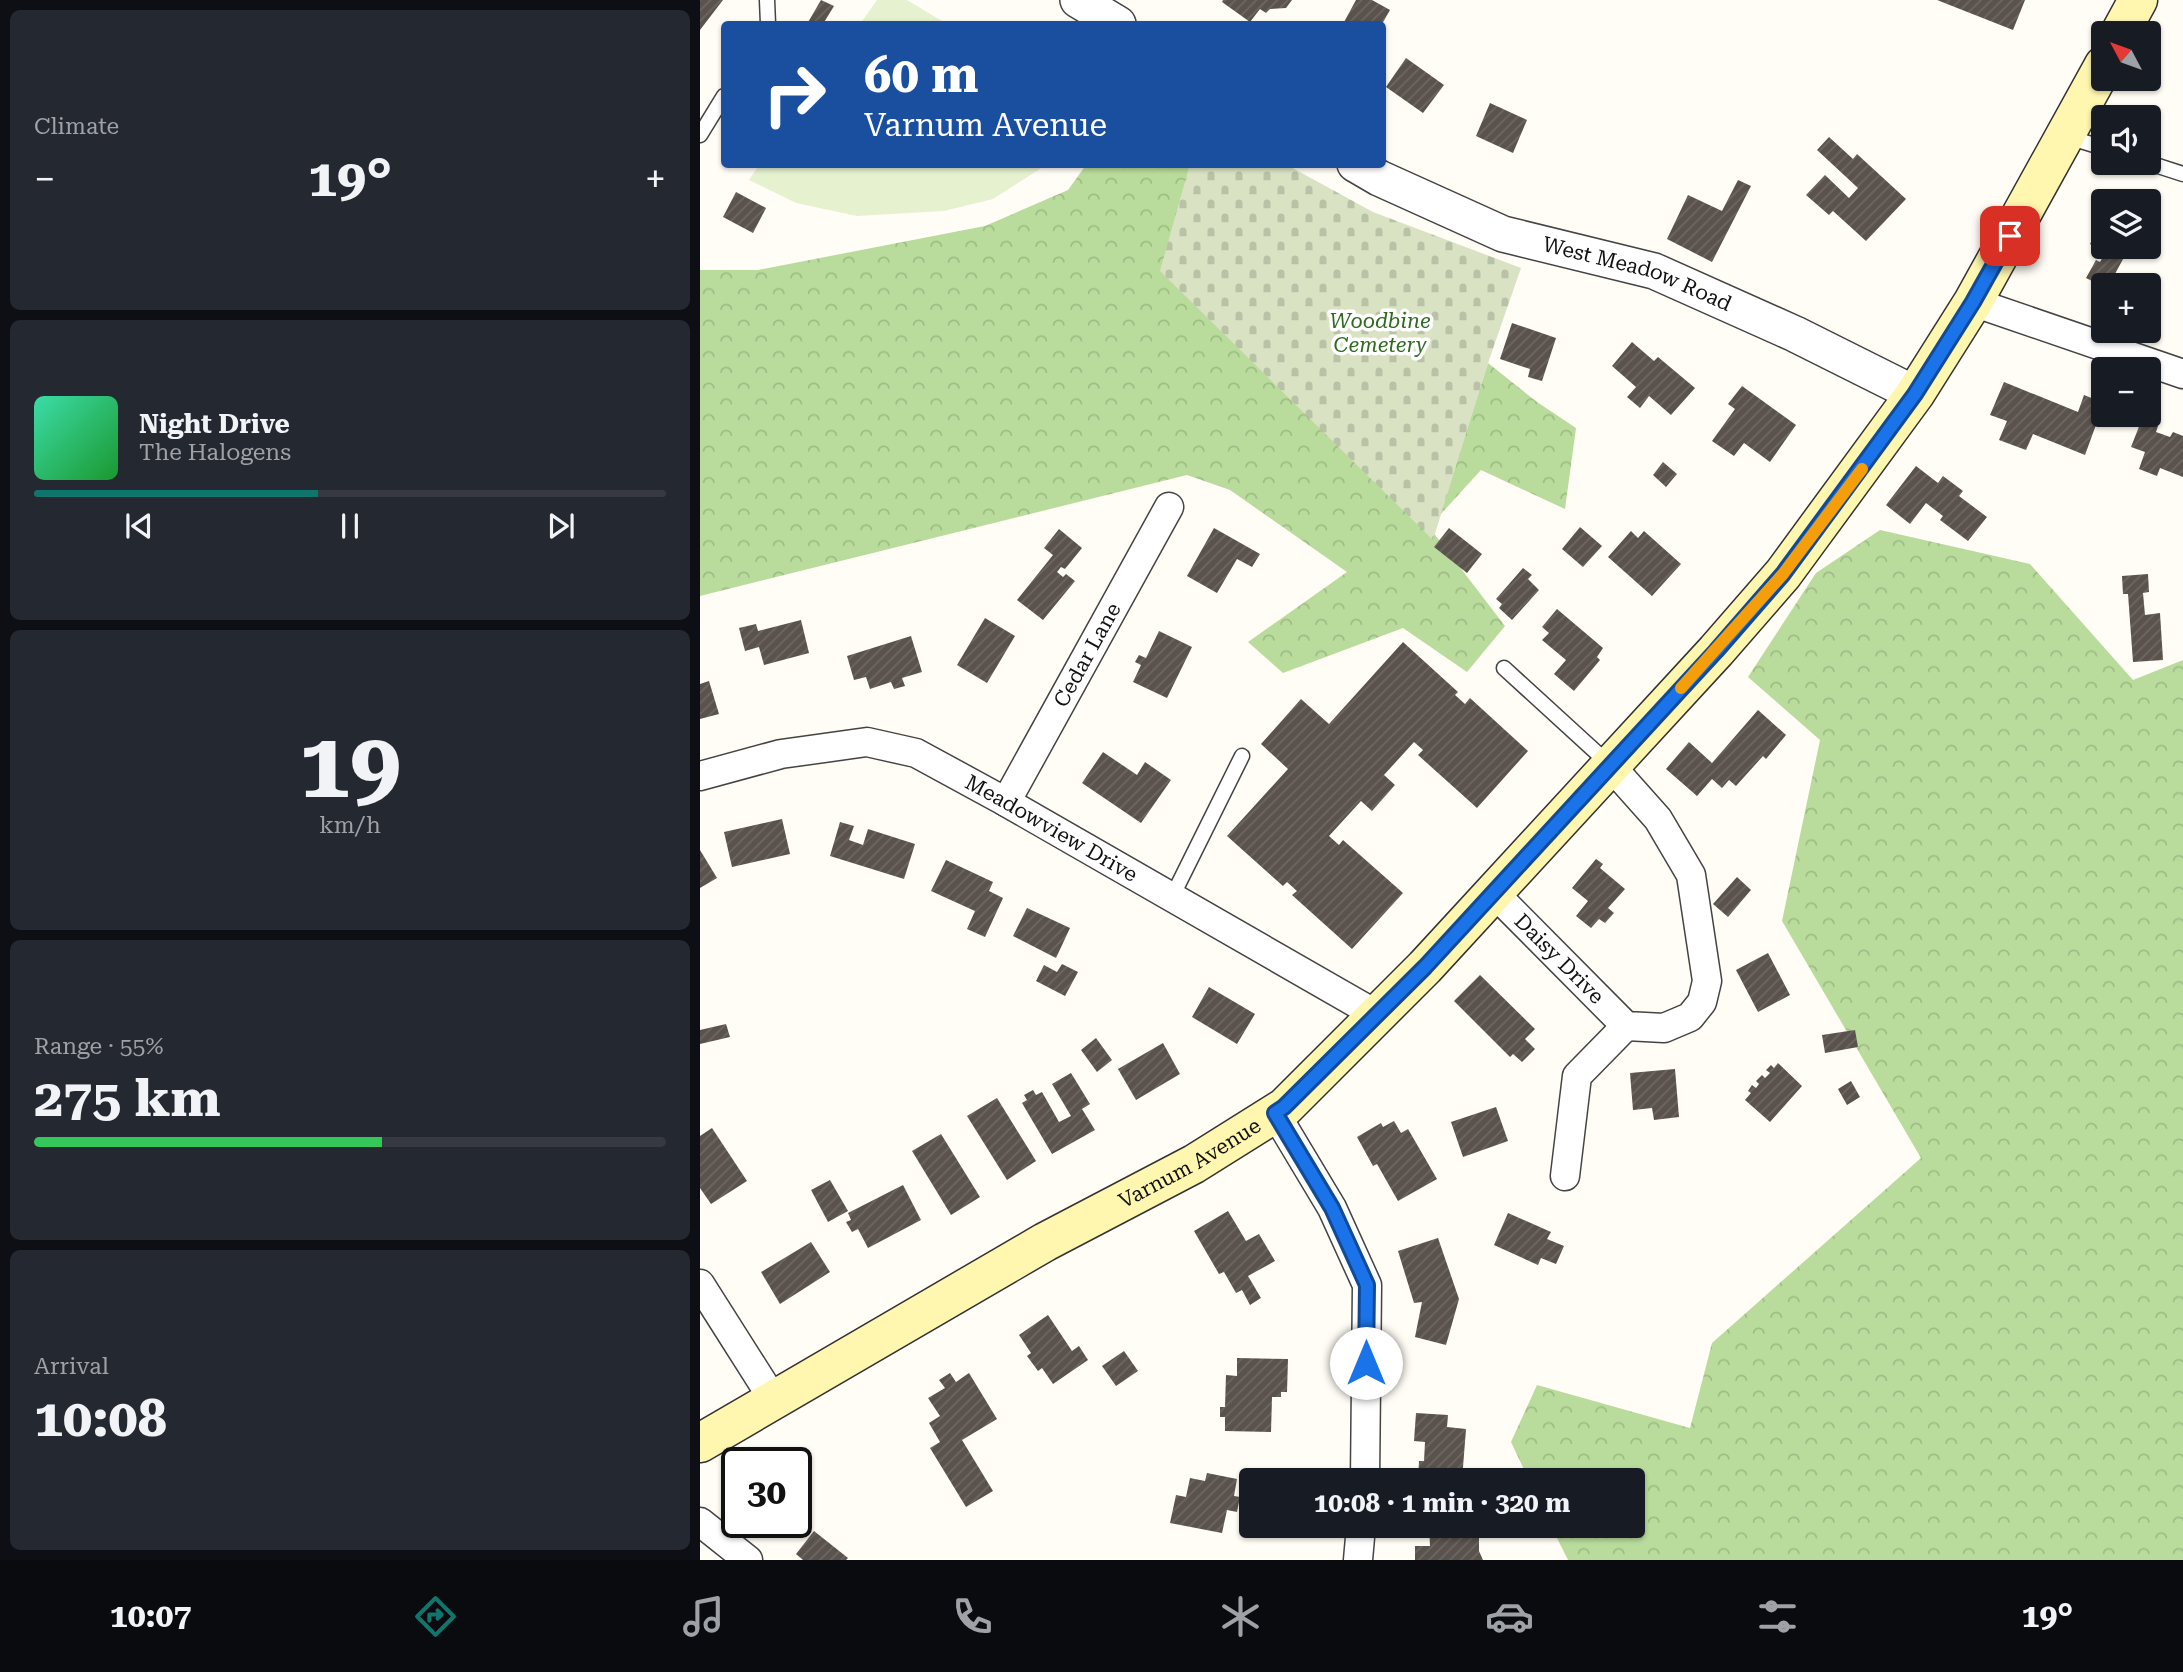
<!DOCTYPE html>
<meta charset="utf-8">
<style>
:root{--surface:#171b24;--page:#242831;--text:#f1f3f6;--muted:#9ea1a6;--line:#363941;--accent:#0f766e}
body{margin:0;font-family:"Roboto Serif",serif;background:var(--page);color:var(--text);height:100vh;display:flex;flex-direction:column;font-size:26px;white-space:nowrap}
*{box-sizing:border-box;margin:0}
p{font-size:23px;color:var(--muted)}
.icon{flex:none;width:38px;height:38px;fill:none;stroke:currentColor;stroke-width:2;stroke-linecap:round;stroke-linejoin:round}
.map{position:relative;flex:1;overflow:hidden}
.drawer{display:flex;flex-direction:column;gap:10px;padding:10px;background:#0d0f14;width:700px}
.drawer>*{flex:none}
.guide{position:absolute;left:21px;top:21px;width:665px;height:147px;border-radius:7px;box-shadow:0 2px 5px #0004;background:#1a4fa0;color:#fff;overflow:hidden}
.needle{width:46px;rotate:311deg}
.controls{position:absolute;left:1391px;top:21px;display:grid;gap:14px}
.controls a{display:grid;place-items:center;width:70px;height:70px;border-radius:7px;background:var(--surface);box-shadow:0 2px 5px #0004;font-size:35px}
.speed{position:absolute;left:21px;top:1447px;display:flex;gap:14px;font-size:35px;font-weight:700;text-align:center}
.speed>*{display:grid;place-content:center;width:91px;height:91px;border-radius:50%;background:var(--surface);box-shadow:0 2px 5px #0004;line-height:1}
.speed .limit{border:4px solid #111;border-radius:10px;background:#fff;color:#111}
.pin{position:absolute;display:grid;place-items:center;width:60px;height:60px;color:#fff;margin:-30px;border-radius:14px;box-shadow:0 4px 10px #0006}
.me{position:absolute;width:77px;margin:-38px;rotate:0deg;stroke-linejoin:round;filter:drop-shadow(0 0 5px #0008)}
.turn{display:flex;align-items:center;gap:24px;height:147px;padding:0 28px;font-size:32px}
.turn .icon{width:91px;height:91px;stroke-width:2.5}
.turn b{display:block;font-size:49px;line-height:60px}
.big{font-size:52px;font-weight:700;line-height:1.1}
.drawer .tile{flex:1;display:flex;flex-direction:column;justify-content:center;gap:10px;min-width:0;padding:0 24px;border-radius:10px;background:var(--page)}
.drawer .dial{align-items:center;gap:0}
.dial b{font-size:91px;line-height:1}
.song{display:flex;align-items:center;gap:21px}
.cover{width:84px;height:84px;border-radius:10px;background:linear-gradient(135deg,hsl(160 70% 55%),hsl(130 70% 35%))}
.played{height:7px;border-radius:4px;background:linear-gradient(90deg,var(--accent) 45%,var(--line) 45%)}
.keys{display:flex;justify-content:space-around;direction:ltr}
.heat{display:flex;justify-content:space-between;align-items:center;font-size:38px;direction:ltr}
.charge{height:10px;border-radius:5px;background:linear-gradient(90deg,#34c759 55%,var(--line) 0)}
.trip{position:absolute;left:539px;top:1468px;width:406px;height:70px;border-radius:7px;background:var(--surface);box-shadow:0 2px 5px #0004;font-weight:700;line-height:70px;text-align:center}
.tab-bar{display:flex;height:112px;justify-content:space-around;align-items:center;background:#090b0e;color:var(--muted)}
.tab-bar .icon{width:49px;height:49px}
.tab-bar .current{color:var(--accent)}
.tab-bar b{font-size:32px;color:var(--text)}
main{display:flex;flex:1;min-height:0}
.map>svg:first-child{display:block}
.forest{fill:url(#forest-crowns)}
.cemetery{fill:url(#cemetery-stones)}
.pitch{fill:#e6f2cf}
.building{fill:url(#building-hatch)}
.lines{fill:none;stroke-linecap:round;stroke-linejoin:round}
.service-casing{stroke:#444;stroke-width:17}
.minor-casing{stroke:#444;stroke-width:31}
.tertiary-casing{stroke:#444;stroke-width:38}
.secondary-casing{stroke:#333;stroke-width:41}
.service{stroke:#fff;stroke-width:14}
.minor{stroke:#fff;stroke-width:28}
.tertiary{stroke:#fff;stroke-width:35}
.secondary{stroke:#fff6b0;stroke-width:38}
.route-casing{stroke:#114b97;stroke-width:18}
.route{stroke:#1a73e8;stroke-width:12}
.slow{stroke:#f59e0b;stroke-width:12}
.labels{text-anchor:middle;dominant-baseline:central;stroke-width:7;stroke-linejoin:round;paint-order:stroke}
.street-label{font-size:21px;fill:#111;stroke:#fff}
.park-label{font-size:21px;font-style:italic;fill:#2f6b1f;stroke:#fff}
</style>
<main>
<section class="drawer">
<div class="tile"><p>Climate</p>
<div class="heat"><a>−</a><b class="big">19°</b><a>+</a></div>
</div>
<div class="tile">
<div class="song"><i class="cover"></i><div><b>Night Drive</b><p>The Halogens</p></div></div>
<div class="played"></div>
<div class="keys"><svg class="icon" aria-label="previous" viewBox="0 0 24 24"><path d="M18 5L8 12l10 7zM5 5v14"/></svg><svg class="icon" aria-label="pause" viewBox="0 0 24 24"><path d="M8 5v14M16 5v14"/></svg><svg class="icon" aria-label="next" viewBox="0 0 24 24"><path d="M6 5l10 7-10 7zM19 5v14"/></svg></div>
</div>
<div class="tile dial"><b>19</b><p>km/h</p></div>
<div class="tile"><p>Range · 55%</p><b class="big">275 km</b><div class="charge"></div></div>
<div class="tile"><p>Arrival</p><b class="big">10:08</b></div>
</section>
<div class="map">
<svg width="1483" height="1560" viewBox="0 0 1483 1560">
<defs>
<pattern id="forest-crowns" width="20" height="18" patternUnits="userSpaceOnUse" patternTransform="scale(1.75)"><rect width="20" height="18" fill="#b9dc9c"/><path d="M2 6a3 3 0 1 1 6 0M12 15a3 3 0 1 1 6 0" fill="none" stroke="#9ebc85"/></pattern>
<pattern id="cemetery-stones" width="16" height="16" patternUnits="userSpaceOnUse" patternTransform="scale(1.75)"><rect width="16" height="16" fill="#d9e3c4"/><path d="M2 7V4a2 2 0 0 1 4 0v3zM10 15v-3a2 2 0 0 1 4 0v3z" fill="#b9c2a7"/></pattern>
<pattern id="building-hatch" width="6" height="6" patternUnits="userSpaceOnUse" patternTransform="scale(1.75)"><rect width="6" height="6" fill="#5a524d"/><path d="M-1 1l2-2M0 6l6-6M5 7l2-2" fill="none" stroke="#6d6662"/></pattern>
</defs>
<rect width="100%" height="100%" fill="#fffdf5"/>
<g class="forest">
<polygon points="386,165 490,165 461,271 756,463 788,363 837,402 876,428 865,509 781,470 729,527 805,626 767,672 703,628 583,673 548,642 647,572 530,490 487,475 0,596 0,270 58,270 285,226 368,190"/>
<polygon points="1180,530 1330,564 1433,680 1483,660 1483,1560 868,1560 851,1526 933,1526 933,1480 829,1480 811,1442 837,1385 990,1428 1012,1343 1221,1158 1082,921 1120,740 1048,677 1116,573"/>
</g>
<polygon class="cemetery" points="490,164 587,165 673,212 821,268 788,363 733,540 460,271"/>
<g class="pitch">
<polygon points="177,0 207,0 247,24 160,24"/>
<polygon points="59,165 59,164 346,165 293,199 244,211 157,216 96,203 49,180"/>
</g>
<g class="building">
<polygon points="0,0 23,0 0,30"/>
<polygon points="121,0 134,6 123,24 107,24"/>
<polygon points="523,0 592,0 586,8 570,9 566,13 560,9 550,22 522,2"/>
<polygon points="656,0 672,0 690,10 682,24 643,24"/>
<polygon points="1237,0 1325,0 1313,30"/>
<polygon points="706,58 744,85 723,113 686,87"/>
<polygon points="790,103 827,120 813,153 776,136"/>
<polygon points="1129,137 1153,159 1157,154 1206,199 1166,241 1133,211 1129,215 1106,195 1125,175 1149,198 1158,188 1117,150"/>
<polygon points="1038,180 1051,186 1012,262 967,239 988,195 1022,211"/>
<polygon points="36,192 66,208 53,233 23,217"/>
<polygon points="1400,225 1404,226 1404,247 1437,247 1435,251 1429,248 1409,285 1404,285 1404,287 1386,278 1396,260 1400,262 1405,253 1390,244"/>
<polygon points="812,323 856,338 842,381 828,377 830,369 800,359"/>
<polygon points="932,342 954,361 958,357 995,388 971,415 949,396 940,408 927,397 936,387 912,366"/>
<polygon points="1304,382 1378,412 1384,395 1404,403 1385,455 1333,434 1326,450 1299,440 1307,421 1290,415"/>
<polygon points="1042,386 1096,425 1070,462 1044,443 1034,456 1012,441 1035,409 1028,404"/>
<polygon points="1442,419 1458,426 1456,432 1470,437 1473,432 1483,436 1483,477 1460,468 1457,476 1439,469 1445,452 1431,447"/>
<polygon points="963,462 977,474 966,487 953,475"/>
<polygon points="1216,466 1238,483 1243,476 1263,491 1259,496 1287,517 1268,541 1240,520 1243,516 1226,503 1210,524 1186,505"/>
<polygon points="880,527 902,546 883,567 862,549"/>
<polygon points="514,528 560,554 552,567 537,559 517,593 487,576"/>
<polygon points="749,528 782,554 767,573 734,547"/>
<polygon points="359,529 382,548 365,569 361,567 357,572 363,577 366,574 375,581 343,620 317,600 353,555 344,548"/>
<polygon points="931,531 938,538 944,531 981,564 952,596 908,557"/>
<polygon points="823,568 832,575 828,579 839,590 812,620 799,608 802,604 796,599"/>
<polygon points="1448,574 1449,592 1443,593 1445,615 1460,613 1463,660 1433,662 1428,594 1423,594 1422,576"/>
<polygon points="857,609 903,648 897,657 900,660 874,691 854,674 866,660 842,640 849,633 842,627"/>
<polygon points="285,618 315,636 287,683 257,665"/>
<polygon points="101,620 109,653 64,665 59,647 45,651 39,628 56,624 58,631"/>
<polygon points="459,631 492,647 467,698 433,682 441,665 435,662 439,655 446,658"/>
<polygon points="211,636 222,672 202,678 205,686 194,689 191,682 170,689 166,677 154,680 147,656"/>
<polygon points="703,642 758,692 755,695 765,704 770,698 828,751 777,808 718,755 723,750 714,742 684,775 695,785 672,811 661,801 629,836 639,845 643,840 703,893 652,949 592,895 597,891 587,882 583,886 527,836 588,769 561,744 601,699 629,724"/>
<polygon points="9,681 19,714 0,719 0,684"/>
<polygon points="1058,710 1086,735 1066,759 1063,756 1036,786 1029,780 1022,788 1012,779 997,796 966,769 989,742 1012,763"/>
<polygon points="403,752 437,775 445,762 471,780 441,823 382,783"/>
<polygon points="82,819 90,854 32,867 24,832"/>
<polygon points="140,822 154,826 149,840 163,845 168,829 215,844 204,879 130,856"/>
<polygon points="0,850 17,878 0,888"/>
<polygon points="896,859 903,864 900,868 925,889 908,908 914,913 905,923 899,919 891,928 876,916 888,901 872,888"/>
<polygon points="246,860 293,882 289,891 303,898 285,937 267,929 275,911 231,891"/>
<polygon points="1037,877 1051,890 1028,917 1013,904"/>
<polygon points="327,908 370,928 356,958 313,936"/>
<polygon points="1068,953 1090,995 1058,1012 1036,970"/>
<polygon points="362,964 378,972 365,996 336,981 344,965 357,972"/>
<polygon points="780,975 835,1029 825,1039 835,1049 822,1062 813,1054 810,1057 754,1001"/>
<polygon points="509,987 555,1014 537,1044 492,1017"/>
<polygon points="26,1024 30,1037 0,1044 0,1030"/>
<polygon points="1155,1030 1158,1047 1125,1053 1122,1035"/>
<polygon points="396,1038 412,1060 397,1072 381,1050"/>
<polygon points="463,1043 480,1074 436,1100 418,1069"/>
<polygon points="1078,1063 1102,1086 1070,1122 1045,1100 1051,1093 1048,1091 1052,1085 1056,1088 1059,1084 1056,1081 1062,1075 1065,1078 1070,1073 1066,1070 1071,1065 1074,1068"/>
<polygon points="975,1069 979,1117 954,1120 952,1108 933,1110 930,1073"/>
<polygon points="371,1073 390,1104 382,1109 395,1130 352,1154 322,1103 327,1100 324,1095 333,1090 336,1095 342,1092 359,1122 371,1116 352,1084"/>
<polygon points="1151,1081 1160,1097 1147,1105 1138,1089"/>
<polygon points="297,1098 336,1161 307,1180 267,1116"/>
<polygon points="796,1107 808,1141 763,1157 751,1122"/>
<polygon points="694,1121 701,1133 708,1129 737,1179 698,1201 677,1164 673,1166 657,1137 681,1123 683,1127"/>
<polygon points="12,1128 47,1181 11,1204 0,1188 0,1136"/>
<polygon points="241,1134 280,1197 251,1215 212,1151"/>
<polygon points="130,1180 148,1211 128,1222 111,1190"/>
<polygon points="203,1185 221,1220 168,1248 158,1229 152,1232 146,1222 151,1220 148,1213"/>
<polygon points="528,1211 546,1241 559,1234 575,1261 548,1276 561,1298 550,1305 542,1290 536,1293 524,1272 519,1274 494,1231"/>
<polygon points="808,1213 851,1232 847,1239 864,1246 856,1264 841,1258 838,1265 794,1245"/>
<polygon points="738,1238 759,1299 746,1345 715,1337 722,1302 714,1303 698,1251"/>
<polygon points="111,1242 130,1272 80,1304 61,1272"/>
<polygon points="348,1315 372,1351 379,1346 388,1360 353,1384 342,1368 338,1371 327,1356 331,1353 319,1335"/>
<polygon points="424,1351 438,1371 416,1386 402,1366"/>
<polygon points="537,1358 588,1359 587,1392 581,1392 581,1397 572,1397 571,1432 525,1431 525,1417 520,1417 520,1407 525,1407 526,1375 537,1376"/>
<polygon points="250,1373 256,1382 269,1373 297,1419 262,1440 293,1491 266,1507 230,1448 240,1442 229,1423 240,1416 228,1398 245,1388 239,1380"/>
<polygon points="716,1413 748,1415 747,1427 766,1429 762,1480 718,1480 719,1461 724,1461 725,1442 714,1441"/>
<polygon points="507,1473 537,1479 534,1496 540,1497 537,1512 527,1510 522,1533 470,1523 476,1495 486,1497 490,1478 505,1481"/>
<polygon points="37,1485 37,1515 24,1492"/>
<polygon points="729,1526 779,1526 779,1551 783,1560 715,1560 715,1546 730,1546"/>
<polygon points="815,1526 836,1526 829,1536"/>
<polygon points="114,1531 148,1558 146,1560 103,1560 96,1554"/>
</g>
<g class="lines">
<g class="service-casing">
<g id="service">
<polyline points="67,0 68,24"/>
<polyline points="0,135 24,96"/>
<polyline points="1368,137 1404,148"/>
<polyline points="1449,163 1483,174"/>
<polyline points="804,668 909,764"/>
<polyline points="472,897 542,756"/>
</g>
</g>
<g class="minor-casing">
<g id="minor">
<polyline points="1273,302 1483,374"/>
<path id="s1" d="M0,776L81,754L167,742L216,753L306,802L677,1015"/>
<path id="s2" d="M306,802L469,507"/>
<path id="s3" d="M793,892L926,1026L964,1028L990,1017L1002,1002L1007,981L991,875L958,819L909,764"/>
<polyline points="575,1113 632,1208 667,1285 665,1480"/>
<polyline points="865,1176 877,1076 926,1026"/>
<polyline points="0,1284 73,1399"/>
<polyline points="0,1522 48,1560"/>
<polyline points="658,1560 661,1526"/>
</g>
</g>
<g class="tertiary-casing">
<g id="tertiary">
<polyline points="378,0 418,24"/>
<path id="s4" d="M655,164L679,178L803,234L954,271L1095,334L1215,394"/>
</g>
</g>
<g class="secondary-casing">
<g id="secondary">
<polyline points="1420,33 1438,0"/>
<path id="s5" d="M0,1443L345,1242L494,1164L585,1107L725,967L1016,651L1083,574L1215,394L1273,302L1404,65"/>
</g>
</g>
<use href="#service" class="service"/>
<use href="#minor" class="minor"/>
<use href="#tertiary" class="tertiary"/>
<use href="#secondary" class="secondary"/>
</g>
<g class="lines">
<g class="route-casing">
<polyline id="route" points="666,1363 667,1285 632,1208 575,1113 584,1107 725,967 1016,651 1083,574 1215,394 1273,302 1310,236"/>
</g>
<use href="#route" class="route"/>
<polyline class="slow" points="981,688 1083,574 1162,469"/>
</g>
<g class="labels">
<g class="street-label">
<text stroke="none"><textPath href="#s4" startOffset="304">West Meadow Road</textPath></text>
<text stroke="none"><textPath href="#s2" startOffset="168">Cedar Lane</textPath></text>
<text stroke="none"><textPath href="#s1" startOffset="376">Meadowview Drive</textPath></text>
<text stroke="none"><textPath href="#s3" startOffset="94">Daisy Drive</textPath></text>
<text stroke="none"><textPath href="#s5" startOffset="564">Varnum Avenue</textPath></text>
</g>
<g class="park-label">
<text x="680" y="321">Woodbine<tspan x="680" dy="24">Cemetery</tspan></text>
</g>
</g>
</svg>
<div class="controls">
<a><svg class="needle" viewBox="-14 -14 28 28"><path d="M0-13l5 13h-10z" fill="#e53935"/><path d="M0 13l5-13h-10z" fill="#9ea1a6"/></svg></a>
<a><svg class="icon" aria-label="sound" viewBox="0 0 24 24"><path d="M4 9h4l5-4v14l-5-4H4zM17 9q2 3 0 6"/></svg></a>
<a><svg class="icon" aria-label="layers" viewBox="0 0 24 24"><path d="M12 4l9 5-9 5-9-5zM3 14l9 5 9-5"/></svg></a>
<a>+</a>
<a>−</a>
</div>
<div class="speed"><div class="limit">30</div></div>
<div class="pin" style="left:1310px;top:236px;background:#d93025"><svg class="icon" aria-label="arrive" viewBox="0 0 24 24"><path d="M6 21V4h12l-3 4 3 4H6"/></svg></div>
<svg class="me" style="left:666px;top:1363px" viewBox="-20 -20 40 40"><circle r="19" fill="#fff"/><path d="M0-13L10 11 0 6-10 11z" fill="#1a73e8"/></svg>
<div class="trip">10:08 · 1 min · 320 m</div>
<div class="guide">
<div class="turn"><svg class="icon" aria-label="right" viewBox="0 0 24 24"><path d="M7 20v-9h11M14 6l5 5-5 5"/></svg><div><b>60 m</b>Varnum Avenue</div></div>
</div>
</div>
</main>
<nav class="tab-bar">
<b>10:07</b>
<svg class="icon current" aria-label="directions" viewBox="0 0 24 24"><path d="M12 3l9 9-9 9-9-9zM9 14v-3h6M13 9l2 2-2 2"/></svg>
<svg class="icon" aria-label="music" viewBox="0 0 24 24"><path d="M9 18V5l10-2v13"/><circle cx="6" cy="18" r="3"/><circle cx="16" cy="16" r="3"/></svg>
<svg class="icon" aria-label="phone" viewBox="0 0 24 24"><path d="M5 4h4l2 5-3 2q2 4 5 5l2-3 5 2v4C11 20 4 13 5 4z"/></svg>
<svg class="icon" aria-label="climate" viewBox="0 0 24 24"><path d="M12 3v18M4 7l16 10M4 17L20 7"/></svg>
<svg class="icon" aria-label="car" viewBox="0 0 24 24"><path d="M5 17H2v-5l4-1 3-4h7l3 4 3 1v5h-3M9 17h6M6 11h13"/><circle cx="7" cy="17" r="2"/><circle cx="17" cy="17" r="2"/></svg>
<svg class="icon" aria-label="filters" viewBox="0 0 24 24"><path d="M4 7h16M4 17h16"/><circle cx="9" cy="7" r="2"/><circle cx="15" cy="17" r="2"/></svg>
<b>19°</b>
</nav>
